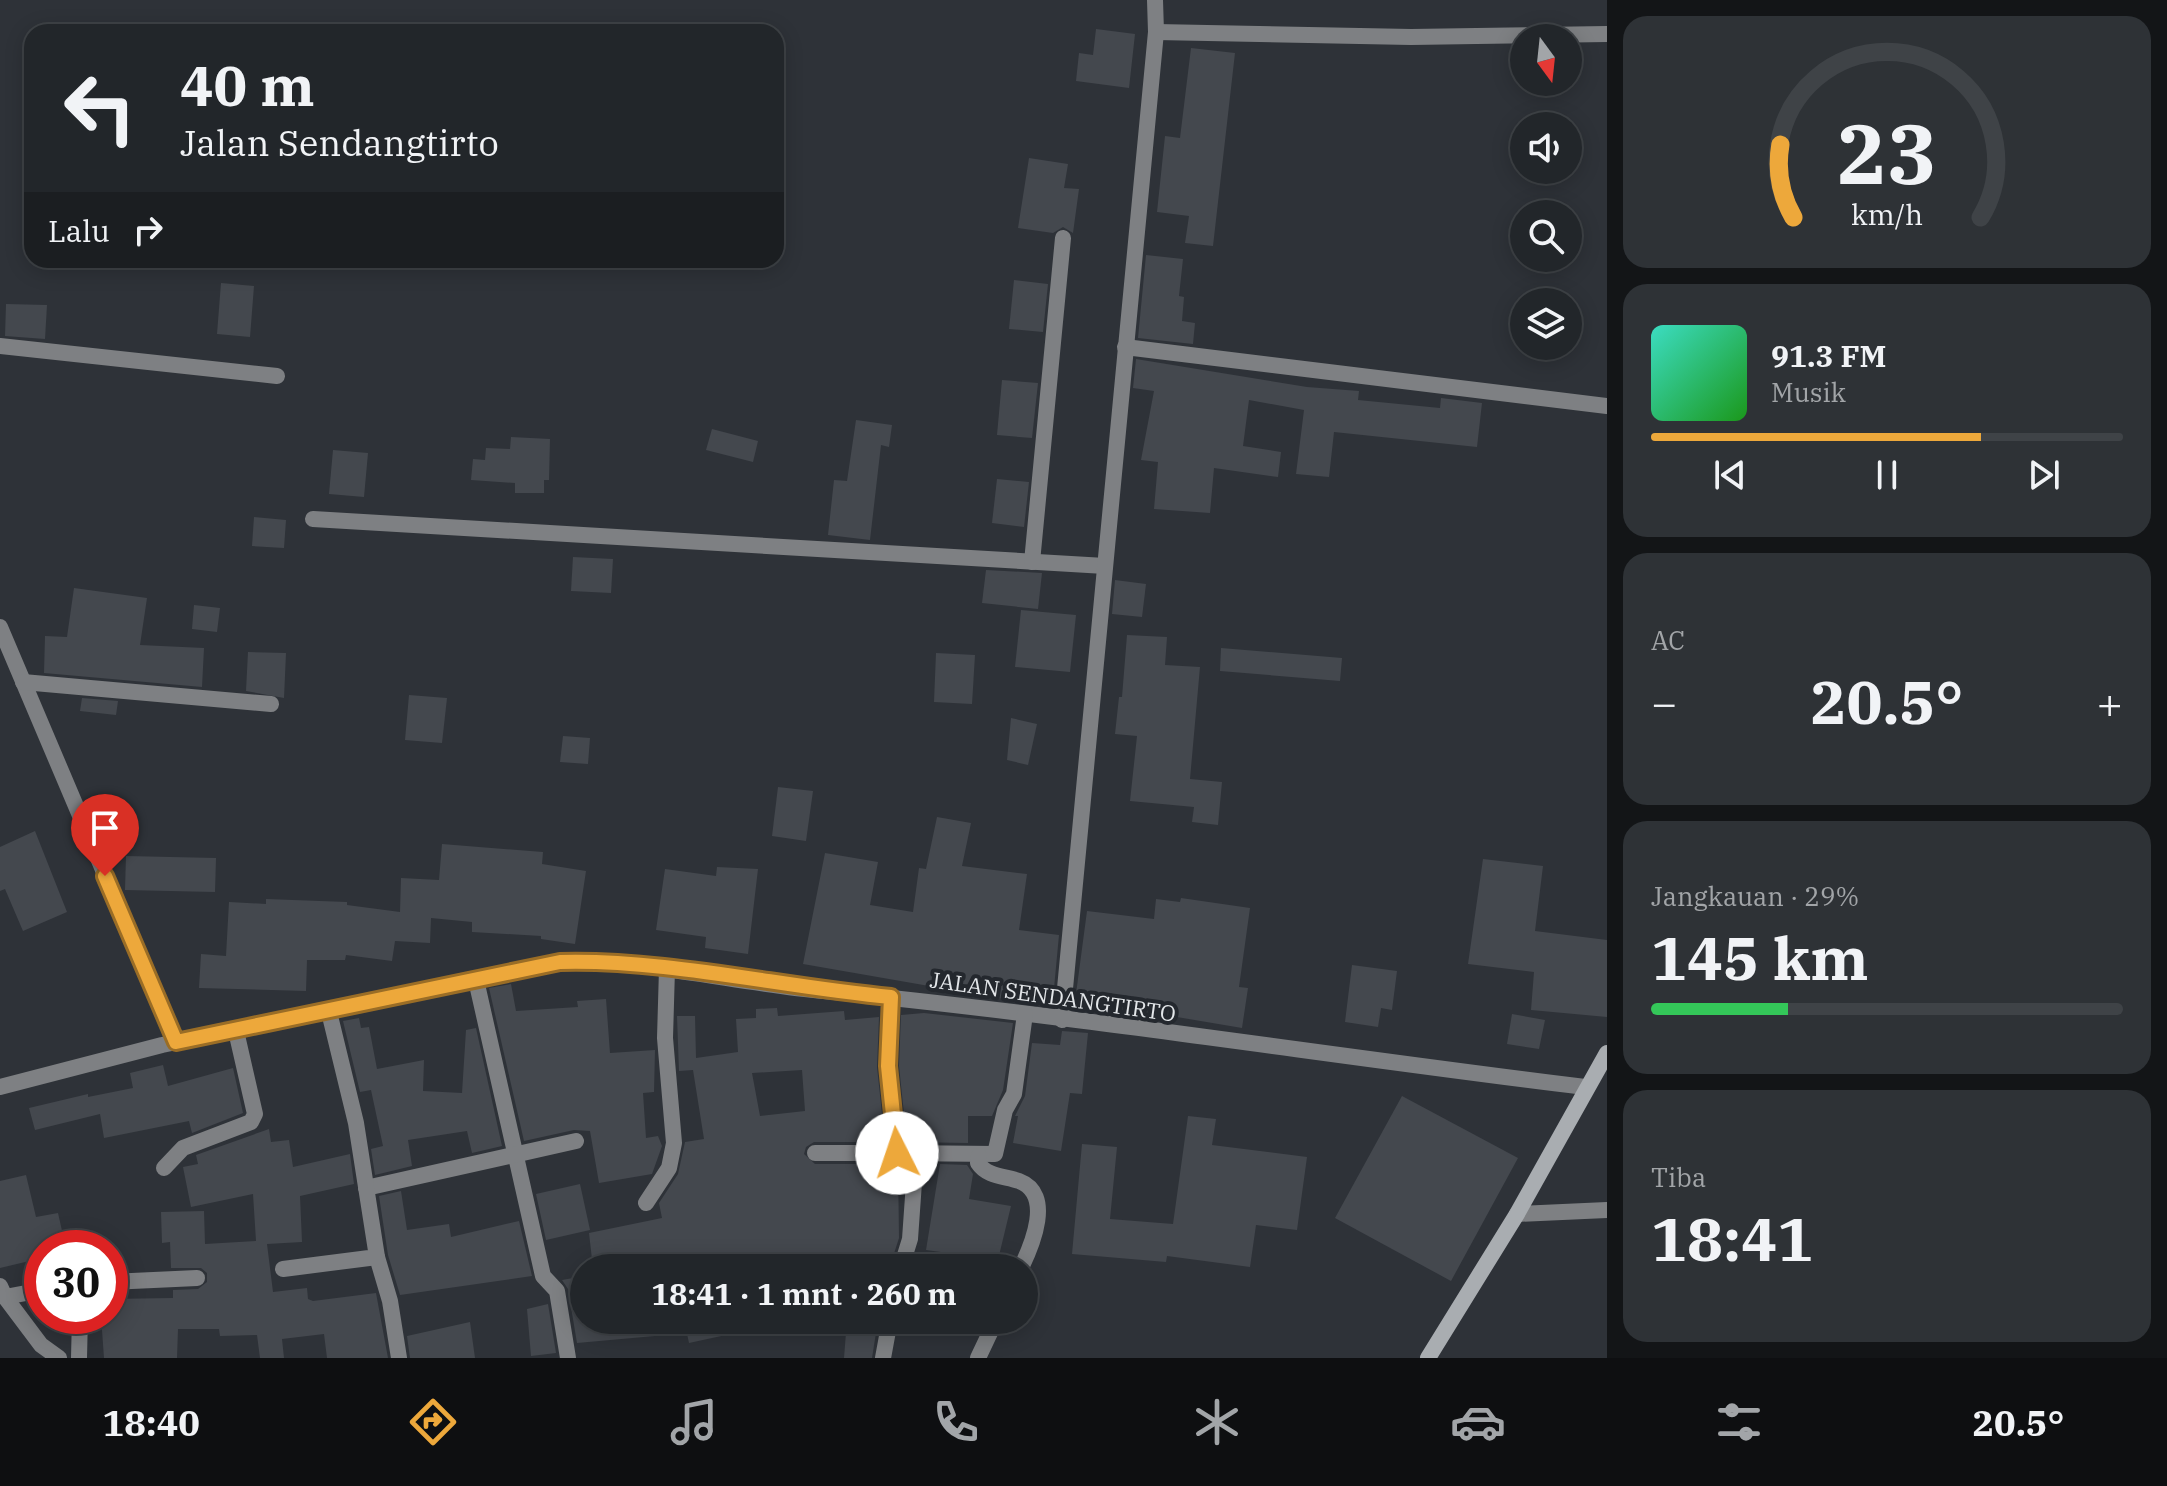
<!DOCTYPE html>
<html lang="id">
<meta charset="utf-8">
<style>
:root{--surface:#22262a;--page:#2e3236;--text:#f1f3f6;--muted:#a2a5a8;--line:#3f4347;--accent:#eda83b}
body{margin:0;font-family:"IBM Plex Serif",serif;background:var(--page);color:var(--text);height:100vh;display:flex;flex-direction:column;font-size:30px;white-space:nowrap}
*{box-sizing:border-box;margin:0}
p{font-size:26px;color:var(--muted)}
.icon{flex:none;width:44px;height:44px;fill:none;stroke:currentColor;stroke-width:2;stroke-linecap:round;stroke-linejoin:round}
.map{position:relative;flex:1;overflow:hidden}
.details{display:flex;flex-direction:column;gap:16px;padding:16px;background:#131517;width:560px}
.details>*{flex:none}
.banner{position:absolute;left:24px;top:24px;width:760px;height:244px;border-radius:24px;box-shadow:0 4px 20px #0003,0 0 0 2px var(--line);background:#22262a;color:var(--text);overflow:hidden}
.needle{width:52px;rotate:165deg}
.fabs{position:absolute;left:1510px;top:24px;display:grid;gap:16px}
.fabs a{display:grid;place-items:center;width:72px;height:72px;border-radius:50%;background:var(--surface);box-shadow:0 4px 20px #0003,0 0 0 2px var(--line);font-size:40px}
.speed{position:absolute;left:24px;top:1230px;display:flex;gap:16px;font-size:40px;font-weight:700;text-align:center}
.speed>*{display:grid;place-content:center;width:104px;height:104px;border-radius:50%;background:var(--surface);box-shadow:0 4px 20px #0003,0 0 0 2px var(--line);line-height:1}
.speed .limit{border:12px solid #d22;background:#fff;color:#111}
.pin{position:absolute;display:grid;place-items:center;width:68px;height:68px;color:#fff;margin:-82px -34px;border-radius:50% 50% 50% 0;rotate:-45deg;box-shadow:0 0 8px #0007}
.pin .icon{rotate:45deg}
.me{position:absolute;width:88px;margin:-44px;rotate:356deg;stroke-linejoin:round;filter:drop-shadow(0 0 6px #0008)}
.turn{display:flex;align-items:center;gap:28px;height:168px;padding:0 24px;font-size:36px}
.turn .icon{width:104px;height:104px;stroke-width:2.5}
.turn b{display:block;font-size:56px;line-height:68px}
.then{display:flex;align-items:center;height:76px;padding:0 24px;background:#0003;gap:16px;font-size:30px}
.big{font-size:60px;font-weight:800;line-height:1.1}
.details .card{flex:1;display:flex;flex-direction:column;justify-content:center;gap:12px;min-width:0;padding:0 28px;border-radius:24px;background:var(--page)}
.details .dial{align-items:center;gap:0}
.dial svg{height:208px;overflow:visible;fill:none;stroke:var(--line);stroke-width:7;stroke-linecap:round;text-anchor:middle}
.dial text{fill:var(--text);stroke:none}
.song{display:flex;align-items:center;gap:24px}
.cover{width:96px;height:96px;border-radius:12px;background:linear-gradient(135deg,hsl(170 70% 55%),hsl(120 70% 35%))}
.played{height:8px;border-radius:4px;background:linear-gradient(90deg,var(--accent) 70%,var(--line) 70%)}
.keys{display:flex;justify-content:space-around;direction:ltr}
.heat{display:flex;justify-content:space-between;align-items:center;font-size:44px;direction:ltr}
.charge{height:12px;border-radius:6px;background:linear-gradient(90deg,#34c759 29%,var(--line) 0)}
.trip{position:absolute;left:570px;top:1254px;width:468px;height:80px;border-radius:40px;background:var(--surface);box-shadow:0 4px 20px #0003,0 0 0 2px var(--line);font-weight:800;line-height:80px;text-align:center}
.dock{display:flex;height:128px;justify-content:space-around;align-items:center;background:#0e0f11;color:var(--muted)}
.dock .icon{width:56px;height:56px}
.dock .on{color:var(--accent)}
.dock b{font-size:36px;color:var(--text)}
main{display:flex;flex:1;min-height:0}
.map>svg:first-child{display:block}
.building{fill:#44484e;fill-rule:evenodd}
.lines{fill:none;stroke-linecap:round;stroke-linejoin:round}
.street{stroke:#7e8083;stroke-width:16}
.secondary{stroke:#a9adb1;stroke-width:16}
.route-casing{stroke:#9a6d26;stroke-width:20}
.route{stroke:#eda83b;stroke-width:14}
.labels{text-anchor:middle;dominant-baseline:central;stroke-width:8;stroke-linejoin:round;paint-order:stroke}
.street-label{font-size:22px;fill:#e3e6e9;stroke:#24282e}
</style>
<main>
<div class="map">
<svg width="1607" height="1358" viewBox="0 0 1607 1358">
<rect width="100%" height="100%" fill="#2e3238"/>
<g class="building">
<polygon points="1096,29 1135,34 1129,88 1076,81 1079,53 1093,55"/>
<polygon points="1191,48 1235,53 1213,246 1185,243 1189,216 1157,212 1165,136 1180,138"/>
<polygon points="1029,158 1068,164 1064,188 1079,189 1073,233 1063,227 1053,233 1018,228"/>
<polygon points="1146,255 1183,259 1179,296 1184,297 1182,321 1195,323 1193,344 1138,338"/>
<polygon points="1014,280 1048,284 1043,332 1009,329"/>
<polygon points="221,283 254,286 250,337 217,334"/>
<polygon points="6,304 47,305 45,339 5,336"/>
<polygon points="1136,359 1307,387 1359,391 1358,400 1440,408 1441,398 1482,403 1477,447 1334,432 1329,477 1296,474 1304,410 1249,400 1243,446 1281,452 1278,477 1214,468 1210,513 1154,509 1158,462 1141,460 1154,391 1133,388"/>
<polygon points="1002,380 1038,383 1032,438 997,435"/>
<polygon points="856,420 892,425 889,447 881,445 870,540 828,535 834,480 847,481"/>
<polygon points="712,429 758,441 753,462 706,450"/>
<polygon points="511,437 550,439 549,480 544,480 544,493 515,493 515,483 471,480 473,459 485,460 486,448 510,449"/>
<polygon points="333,450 368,453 364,497 329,494"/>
<polygon points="997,479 1029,482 1024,527 992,523"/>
<polygon points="254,517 286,520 284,548 252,546"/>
<polygon points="573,557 613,559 611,593 571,591"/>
<polygon points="986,570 1042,573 1038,609 982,603"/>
<polygon points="1115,580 1146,584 1142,617 1112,614"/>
<polygon points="74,588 147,598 140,645 204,648 202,687 44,673 45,636 67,637"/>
<polygon points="194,605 220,608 217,632 192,629"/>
<polygon points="1021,610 1076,615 1070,672 1015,667"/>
<polygon points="1127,635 1167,637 1165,665 1200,667 1190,779 1222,782 1218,825 1192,822 1194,807 1130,801 1137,736 1115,734 1119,697 1122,697"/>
<polygon points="1221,648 1342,658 1340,681 1220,671"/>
<polygon points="248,652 286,653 284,698 246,691"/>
<polygon points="936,653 975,655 972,704 934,702"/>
<polygon points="409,695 447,698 442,743 405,740"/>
<polygon points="82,698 118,701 116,715 80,711"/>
<polygon points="1011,718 1037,724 1028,765 1007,760"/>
<polygon points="563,736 590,738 588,764 560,762"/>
<polygon points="778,787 813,791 806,841 772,836"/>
<polygon points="937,817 971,823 962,866 1027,874 1019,930 1059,935 1053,999 1022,995 1021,1002 803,964 825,853 878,862 870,905 913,912 919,868 926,869"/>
<polygon points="35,831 67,912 23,931 5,889 0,891 0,847"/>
<polygon points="442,844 543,852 542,864 586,871 575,944 541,939 541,936 472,932 472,922 431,918 430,943 395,941 392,961 346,955 345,960 307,960 306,991 199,988 201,954 226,956 229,902 266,904 266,899 347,902 347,905 400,912 401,878 439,880"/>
<polygon points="126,856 216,858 215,892 125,890"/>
<polygon points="1483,859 1543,866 1535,931 1607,940 1607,1017 1531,1010 1534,972 1468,964"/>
<polygon points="717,867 758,869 748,954 705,948 706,937 656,930 665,869 716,876"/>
<polygon points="1181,898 1250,908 1239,987 1248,988 1242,1028 1171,1016 1172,1010 1091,999 1090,1011 1074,1009 1087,911 1154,919 1156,899 1180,902"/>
<polygon points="1352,965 1397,971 1392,1010 1381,1008 1378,1027 1345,1022"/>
<polygon points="511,984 516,1011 578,1007 577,1001 606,999 610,1053 655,1050 654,1092 643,1093 646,1138 658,1136 662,1146 652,1174 599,1183 590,1131 574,1130 524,1141 489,988"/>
<path d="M777,1008L778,1016L844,1011L845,1020L879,1017L877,1067L885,1142H814L806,1147L804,1154L815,1164H898L899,1238L890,1266L820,1268L821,1258L764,1261L766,1268H593L589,1233L662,1218L659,1203L678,1174L685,1142L704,1139L693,1070L679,1071L677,1016H695L696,1058L738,1052L736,1019L756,1018V1009ZM802,1070L805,1111L760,1116L752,1073Z"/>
<polygon points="924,1013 1013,1023 1003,1090 992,1116 968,1116 968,1143 907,1142 899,1066 901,1015"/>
<polygon points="1512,1014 1545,1020 1539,1049 1507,1044"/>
<polygon points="359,1018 361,1028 369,1027 377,1069 424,1060 423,1091 462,1093 466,1030 476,1028 502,1146 472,1153 467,1131 408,1140 412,1166 375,1175 371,1149 383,1146 371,1090 360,1092 343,1021"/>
<polygon points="1062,1031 1088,1033 1082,1094 1070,1093 1061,1151 1013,1143 1018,1116 1015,1116 1025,1096 1032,1043 1060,1045"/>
<polygon points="163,1065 168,1086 233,1068 243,1113 192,1133 189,1121 104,1138 100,1114 35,1130 29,1108 88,1094 88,1097 133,1088 130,1073"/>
<polygon points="1402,1096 1518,1158 1451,1281 1335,1218"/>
<polygon points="1188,1116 1216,1119 1212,1145 1307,1157 1297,1230 1256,1225 1250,1267 1167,1256 1166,1262 1072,1254 1082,1144 1117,1147 1110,1219 1173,1224"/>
<polygon points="269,1129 271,1142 289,1140 293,1167 350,1154 354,1184 300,1196 302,1242 267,1244 273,1292 307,1288 308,1299 313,1301 376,1293 388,1358 327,1358 324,1334 282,1339 284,1358 260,1358 257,1335 220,1336 219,1329 178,1329 177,1358 104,1358 101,1316 110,1316 110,1299 173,1298 173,1290 198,1289 207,1282 207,1273 201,1268 171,1268 170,1242 162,1243 161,1212 204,1211 205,1244 256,1241 253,1194 191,1207 183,1167 198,1164 196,1155"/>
<polygon points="940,1164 967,1165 973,1174 969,1199 1011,1206 996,1268 961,1268 963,1255 926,1250"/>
<polygon points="26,1175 36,1217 58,1213 65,1244 42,1248 42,1258 0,1268 0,1181"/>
<polygon points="580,1184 590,1230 546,1240 536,1194"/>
<polygon points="401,1191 407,1230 449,1224 451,1237 519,1221 532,1276 400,1295 388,1255 379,1196"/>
<polygon points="584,1276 584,1320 665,1320 666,1335 577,1343 568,1289 562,1280"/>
<polygon points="548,1304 556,1353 531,1356 527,1309"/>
<polygon points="684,1320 748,1320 749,1330 689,1343"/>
<polygon points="847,1320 878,1320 872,1358 844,1358"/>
<polygon points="470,1322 475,1358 410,1358 407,1336"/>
</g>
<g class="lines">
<g class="street">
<polyline points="1156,32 1411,37 1607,34"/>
<polyline points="0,346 277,376"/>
<polyline points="1125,347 1607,406"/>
<polyline points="313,519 1105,566"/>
<polyline points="1032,562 1063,238"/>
<polyline points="0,627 176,1042"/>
<polyline points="23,682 271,704"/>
<polyline points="476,980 543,1276 557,1291 568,1358"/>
<polyline points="1062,1020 1156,32 1155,0"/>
<path d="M0,1087L162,1045L560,962C649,960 736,983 824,991C1078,1016 1331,1056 1585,1087"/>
<polyline points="815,1153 897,1153 888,1066 891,997"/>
<polyline points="897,1153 995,1154 1005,1110 1014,1094 1025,1014"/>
<path d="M979,1156L978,1163C987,1177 1005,1176 1019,1181C1054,1194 1032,1245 1021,1268"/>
<polyline points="164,1168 183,1148 251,1122 255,1114 236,1031"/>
<polyline points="366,1188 576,1141"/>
<polyline points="646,1203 669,1168 674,1143 665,1038 667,969"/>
<polyline points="1517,1214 1607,1210"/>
<polyline points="377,1257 390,1301 399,1358"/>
<polyline points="901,1268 910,1239 916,1154"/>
<polyline points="283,1269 377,1257 356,1123 329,1012"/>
<polyline points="110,1282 197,1278"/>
<polyline points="0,1286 5,1297 42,1290"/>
<polyline points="5,1297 41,1345 59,1358"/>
<polyline points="79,1358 80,1316"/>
<polyline points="883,1358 890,1320"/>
<polyline points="978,1358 996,1320"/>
</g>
<polyline class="secondary" points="1428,1358 1517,1214 1607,1053"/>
</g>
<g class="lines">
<g class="route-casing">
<path id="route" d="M105,876L176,1042L560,962C667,959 782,987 891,997L888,1066L897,1153"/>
</g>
<use href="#route" class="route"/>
</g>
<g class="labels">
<g class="street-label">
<text transform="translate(1053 996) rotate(8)">JALAN SENDANGTIRTO</text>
</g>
</g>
</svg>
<div class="fabs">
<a><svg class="needle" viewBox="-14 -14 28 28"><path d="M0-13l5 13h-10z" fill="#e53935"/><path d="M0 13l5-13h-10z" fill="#a2a5a8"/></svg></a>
<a><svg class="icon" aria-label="sound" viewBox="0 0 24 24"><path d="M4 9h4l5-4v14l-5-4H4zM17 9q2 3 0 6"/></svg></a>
<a><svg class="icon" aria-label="search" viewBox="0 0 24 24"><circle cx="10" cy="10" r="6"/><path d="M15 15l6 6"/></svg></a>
<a><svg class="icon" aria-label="layers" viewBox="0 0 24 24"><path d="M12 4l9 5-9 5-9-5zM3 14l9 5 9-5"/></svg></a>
</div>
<div class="speed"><div class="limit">30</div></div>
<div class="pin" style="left:105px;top:876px;background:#d93025"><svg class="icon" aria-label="arrive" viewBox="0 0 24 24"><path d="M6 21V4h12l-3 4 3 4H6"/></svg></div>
<svg class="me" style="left:897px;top:1153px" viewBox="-20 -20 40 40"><circle r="19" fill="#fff"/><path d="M0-13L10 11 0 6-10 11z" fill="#eda83b"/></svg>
<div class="trip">18:41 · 1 mnt · 260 m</div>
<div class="banner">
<div class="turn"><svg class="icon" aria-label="left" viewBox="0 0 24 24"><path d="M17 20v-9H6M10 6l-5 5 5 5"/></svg><div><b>40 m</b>Jalan Sendangtirto</div></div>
<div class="then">Lalu<svg class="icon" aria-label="right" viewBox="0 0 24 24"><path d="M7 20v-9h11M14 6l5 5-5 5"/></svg></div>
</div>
</div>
<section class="details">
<div class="card dial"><svg viewBox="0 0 100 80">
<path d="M14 69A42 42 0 1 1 86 69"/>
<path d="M14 69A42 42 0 0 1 9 41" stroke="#eda83b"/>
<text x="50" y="56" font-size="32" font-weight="700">23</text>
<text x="50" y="72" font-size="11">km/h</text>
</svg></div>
<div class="card">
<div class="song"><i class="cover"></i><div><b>91.3 FM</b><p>Musik</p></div></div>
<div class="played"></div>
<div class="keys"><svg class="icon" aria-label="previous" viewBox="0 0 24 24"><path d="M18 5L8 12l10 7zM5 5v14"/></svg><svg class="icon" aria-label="pause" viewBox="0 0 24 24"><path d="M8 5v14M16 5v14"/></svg><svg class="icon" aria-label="next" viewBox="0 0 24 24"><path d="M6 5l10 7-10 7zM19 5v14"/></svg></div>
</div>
<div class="card"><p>AC</p>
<div class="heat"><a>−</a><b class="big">20.5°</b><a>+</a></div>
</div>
<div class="card"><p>Jangkauan · 29%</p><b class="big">145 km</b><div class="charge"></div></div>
<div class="card"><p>Tiba</p><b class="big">18:41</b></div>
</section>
</main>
<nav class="dock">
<b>18:40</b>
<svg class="icon on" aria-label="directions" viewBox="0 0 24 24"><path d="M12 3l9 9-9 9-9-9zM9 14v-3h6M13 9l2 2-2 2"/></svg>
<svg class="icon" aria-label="music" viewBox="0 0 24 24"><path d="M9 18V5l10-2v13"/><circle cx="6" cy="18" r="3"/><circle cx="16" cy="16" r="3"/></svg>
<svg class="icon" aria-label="phone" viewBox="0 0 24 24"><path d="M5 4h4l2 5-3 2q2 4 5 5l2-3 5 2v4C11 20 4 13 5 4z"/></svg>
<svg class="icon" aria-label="climate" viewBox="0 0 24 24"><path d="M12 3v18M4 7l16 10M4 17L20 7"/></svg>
<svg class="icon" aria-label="car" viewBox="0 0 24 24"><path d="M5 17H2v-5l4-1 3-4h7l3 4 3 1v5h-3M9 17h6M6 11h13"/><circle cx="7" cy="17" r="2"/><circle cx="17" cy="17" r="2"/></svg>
<svg class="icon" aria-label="filters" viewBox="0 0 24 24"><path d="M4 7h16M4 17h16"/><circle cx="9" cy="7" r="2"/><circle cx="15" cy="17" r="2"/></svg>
<b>20.5°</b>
</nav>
